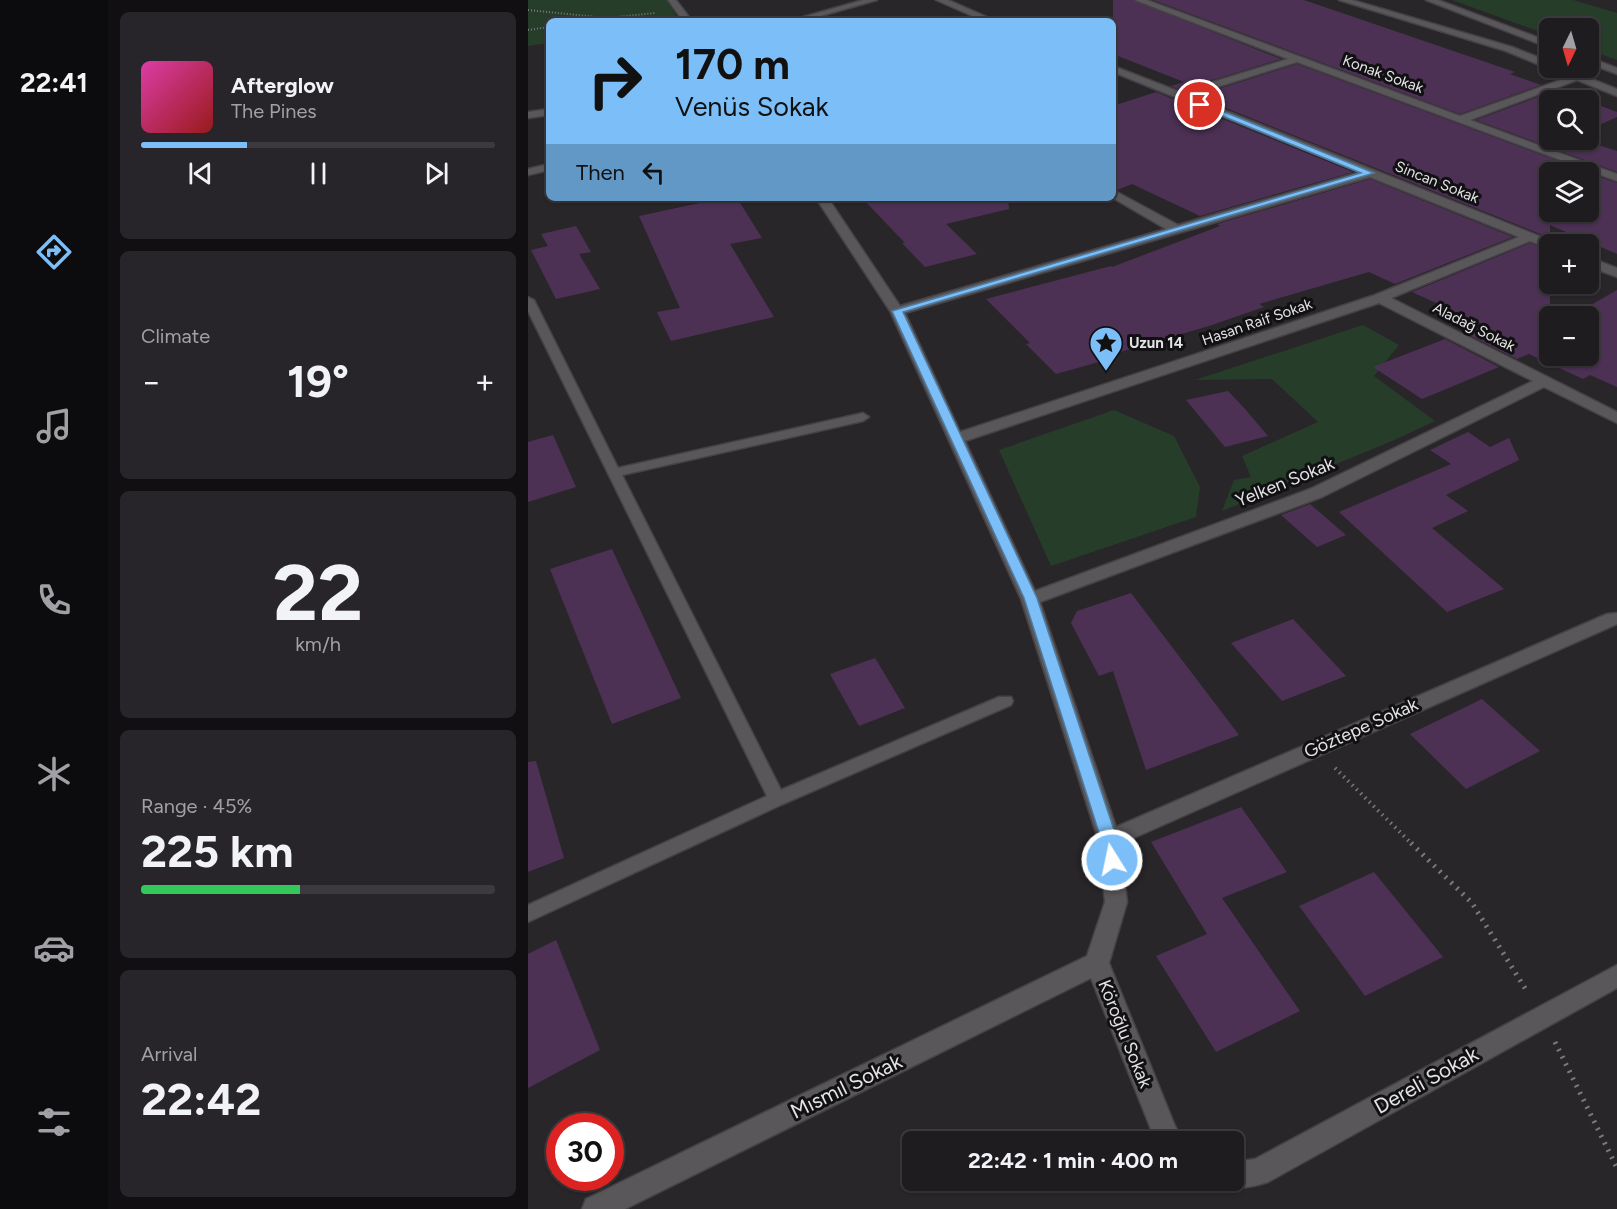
<!DOCTYPE html>
<meta charset="utf-8">
<style>
:root{--surface:#1f1c20;--page:#272529;--text:#f1f3f6;--muted:#a1a1a5;--line:#3c3a3e;--accent:#7bbef8}
body{margin:0;font-family:Figtree,sans-serif;background:var(--page);color:var(--text);height:100vh;display:flex;flex-direction:column;font-size:22px;white-space:nowrap}
*{box-sizing:border-box;margin:0}
p{font-size:20px;color:var(--muted)}
.icon{flex:none;width:33px;height:33px;fill:none;stroke:currentColor;stroke-width:2;stroke-linecap:round;stroke-linejoin:round}
.map{position:relative;flex:1;overflow:hidden}
.panel{display:flex;flex-direction:column;gap:12px;padding:12px;background:#110f12;width:420px}
.panel>*{flex:none}
.top-card{position:absolute;left:18px;top:18px;width:570px;height:183px;border-radius:9px;box-shadow:0 2px 4px #0004,0 0 0 2px var(--line);background:#7bbef8;color:#111;overflow:hidden}
.needle{width:39px;rotate:185deg}
.controls{position:absolute;left:1011px;top:18px;display:grid;gap:12px}
.controls a{display:grid;place-items:center;width:60px;height:60px;border-radius:9px;background:var(--surface);box-shadow:0 2px 4px #0004,0 0 0 2px var(--line);font-size:30px}
.speed{position:absolute;left:18px;top:1113px;display:flex;gap:12px;font-size:30px;font-weight:700;text-align:center}
.speed>*{display:grid;place-content:center;width:78px;height:78px;border-radius:50%;background:var(--surface);box-shadow:0 2px 4px #0004,0 0 0 2px var(--line);line-height:1}
.speed .limit{border:9px solid #d22;background:#fff;color:#111}
.pin{position:absolute;display:grid;place-items:center;width:51px;height:51px;color:#fff;margin:-26px;border:3px solid #fff;border-radius:50%;box-shadow:0 2px 6px #0007}
.me{position:absolute;width:66px;margin:-33px;rotate:350deg;stroke-linejoin:round;filter:drop-shadow(0 0 4px #0008)}
.turn{display:flex;align-items:center;gap:21px;height:126px;padding:0 30px;font-size:27px}
.turn .icon{width:78px;height:78px;stroke-width:2.5}
.turn b{display:block;font-size:42px;line-height:51px}
.then{display:flex;align-items:center;height:57px;padding:0 30px;background:#0003;gap:12px;font-size:22px}
.big{font-size:45px;font-weight:700;line-height:1.1}
.panel .widget{flex:1;display:flex;flex-direction:column;justify-content:center;gap:9px;min-width:0;padding:0 21px;border-radius:9px;background:var(--page)}
.panel .dial{align-items:center;gap:0}
.dial b{font-size:78px;line-height:1}
.song{display:flex;align-items:center;gap:18px}
.cover{width:72px;height:72px;border-radius:9px;background:linear-gradient(135deg,hsl(320 70% 55%),hsl(0 70% 35%))}
.played{height:6px;border-radius:3px;background:linear-gradient(90deg,var(--accent) 30%,var(--line) 30%)}
.keys{display:flex;justify-content:space-around;direction:ltr}
.heat{display:flex;justify-content:space-between;align-items:center;font-size:33px;direction:ltr}
.charge{height:9px;border-radius:4px;background:linear-gradient(90deg,#34c759 45%,var(--line) 0)}
.trip{position:absolute;left:374px;top:1131px;width:342px;height:60px;border-radius:9px;background:var(--surface);box-shadow:0 2px 4px #0004,0 0 0 2px var(--line);font-weight:700;line-height:60px;text-align:center}
main{display:flex;flex:1;min-height:0}
.tab-bar{display:flex;flex-direction:column;width:108px;justify-content:space-around;align-items:center;background:#0c0b0d;color:var(--muted)}
.tab-bar .icon{width:42px;height:42px}
.tab-bar .on{color:var(--accent)}
.tab-bar b{font-size:27px;color:var(--text)}
.map>svg:first-child{display:block}
.green{fill:#263d2a}
.building{fill:#4c3154}
.lines{fill:none;stroke-linecap:round;stroke-linejoin:round}
.lane-casing{stroke:#444245;stroke-width:3}
.street-casing{stroke:#444245;stroke-width:3}
.secondary-casing{stroke:#444245;stroke-width:3}
.path-far2{stroke:#7c797d;stroke-width:2;stroke-dasharray:1 2;stroke-linecap:butt}
.path-far1{stroke:#7c797d;stroke-width:4;stroke-dasharray:1.5 4.5;stroke-linecap:butt}
.path{stroke:#7c797d;stroke-width:5;stroke-dasharray:2 6;stroke-linecap:butt}
.lane{fill:#5a575b;fill-rule:evenodd}
.street{fill:#5a575b;fill-rule:evenodd}
.secondary{fill:#5a575b;fill-rule:evenodd}
.route{fill:#7bbef8;stroke:#507ca1;stroke-width:1.5}
.labels{text-anchor:middle;dominant-baseline:central;stroke-width:6;stroke-linejoin:round;paint-order:stroke}
.far-street-label{font-size:15px;fill:#e4e2e5;stroke:#111012}
.far-poi-label{font-size:15px;font-weight:bold;fill:#e4e2e5;stroke:#111012;text-anchor:start}
.street-label{font-size:18px;fill:#e4e2e5;stroke:#111012}
.near-street-label{font-size:21px;fill:#e4e2e5;stroke:#111012}
</style>
<main>
<nav class="tab-bar">
<b>22:41</b>
<svg class="icon on" aria-label="directions" viewBox="0 0 24 24"><path d="M12 3l9 9-9 9-9-9zM9 14v-3h6M13 9l2 2-2 2"/></svg>
<svg class="icon" aria-label="music" viewBox="0 0 24 24"><path d="M9 18V5l10-2v13"/><circle cx="6" cy="18" r="3"/><circle cx="16" cy="16" r="3"/></svg>
<svg class="icon" aria-label="phone" viewBox="0 0 24 24"><path d="M5 4h4l2 5-3 2q2 4 5 5l2-3 5 2v4C11 20 4 13 5 4z"/></svg>
<svg class="icon" aria-label="climate" viewBox="0 0 24 24"><path d="M12 3v18M4 7l16 10M4 17L20 7"/></svg>
<svg class="icon" aria-label="car" viewBox="0 0 24 24"><path d="M5 17H2v-5l4-1 3-4h7l3 4 3 1v5h-3M9 17h6M6 11h13"/><circle cx="7" cy="17" r="2"/><circle cx="17" cy="17" r="2"/></svg>
<svg class="icon" aria-label="filters" viewBox="0 0 24 24"><path d="M4 7h16M4 17h16"/><circle cx="9" cy="7" r="2"/><circle cx="15" cy="17" r="2"/></svg>
</nav>
<section class="panel">
<div class="widget">
<div class="song"><i class="cover"></i><div><b>Afterglow</b><p>The Pines</p></div></div>
<div class="played"></div>
<div class="keys"><svg class="icon" aria-label="previous" viewBox="0 0 24 24"><path d="M18 5L8 12l10 7zM5 5v14"/></svg><svg class="icon" aria-label="pause" viewBox="0 0 24 24"><path d="M8 5v14M16 5v14"/></svg><svg class="icon" aria-label="next" viewBox="0 0 24 24"><path d="M6 5l10 7-10 7zM19 5v14"/></svg></div>
</div>
<div class="widget"><p>Climate</p>
<div class="heat"><a>−</a><b class="big">19°</b><a>+</a></div>
</div>
<div class="widget dial"><b>22</b><p>km/h</p></div>
<div class="widget"><p>Range · 45%</p><b class="big">225 km</b><div class="charge"></div></div>
<div class="widget"><p>Arrival</p><b class="big">22:42</b></div>
</section>
<div class="map">
<svg width="1089" height="1209" viewBox="0 0 1089 1209">
<rect width="100%" height="100%" fill="#29262a"/>
<g class="green">
<polygon points="0,0 139,0 151,21 21,21 21,43 0,46"/>
<polygon points="924,0 1045,0 1089,13 1089,60 1061,50 1060,28 1022,28 1021,35"/>
<polygon points="835,325 871,345 846,376 907,421 864,441 694,511 706,480 723,477 714,456 790,422 744,379 667,380"/>
<polygon points="586,410 646,436 672,487 668,517 523,566 471,450"/>
</g>
<g class="building">
<polygon points="585,0 605,0 753,59 652,90 643,86 656,82 585,54"/>
<polygon points="625,0 776,0 987,72 982,74 1013,85 932,114"/>
<polygon points="769,64 1060,172 1022,172 1022,212 1060,212 1060,173 1089,183 1089,254 1022,225 1022,238 668,96"/>
<polygon points="1029,90 1058,100 1022,100 1022,140 1055,140 1089,151 1089,172 948,120"/>
<polygon points="628,92 825,172 672,216 604,184 589,190 585,188 585,106"/>
<polygon points="1060,101 1089,112 1089,117 1060,130"/>
<polygon points="842,179 985,237 867,284 841,272 731,304 736,307 681,326 582,355 585,358 528,374 498,344 502,343 458,299 583,266 584,267 692,226 689,224"/>
<polygon points="195,198 209,198 234,238 202,244 246,317 143,341 129,312 152,308 111,216"/>
<polygon points="334,198 480,198 481,209 418,224 449,254 397,267 374,243 377,243"/>
<polygon points="48,226 63,252 51,254 72,289 28,299 3,250 20,246 13,234"/>
<polygon points="1002,243 1022,251 1022,356 1060,356 1060,316 1044,316 1089,290 1089,387 1062,375 1055,379 1001,354 989,359 935,332 954,324 884,292"/>
<polygon points="917,339 971,367 894,399 845,367"/>
<polygon points="700,391 717,409 740,436 697,447 658,400"/>
<polygon points="940,432 962,447 981,438 991,460 918,495 940,511 904,528 976,589 919,612 811,512 923,464 902,450"/>
<polygon points="25,435 48,487 0,502 0,442"/>
<polygon points="782,504 818,535 789,547 753,515"/>
<polygon points="84,549 153,698 84,724 22,569"/>
<polygon points="603,593 711,735 618,770 585,671 571,676 543,623 549,611"/>
<polygon points="765,619 818,676 754,701 703,643"/>
<polygon points="347,658 377,708 331,726 302,674"/>
<polygon points="954,699 1012,751 938,789 882,734"/>
<polygon points="8,761 36,858 0,872 0,762"/>
<polygon points="713,807 759,872 694,898 772,1011 688,1052 628,956 679,934 623,842"/>
<polygon points="846,872 915,957 837,996 771,906"/>
<polygon points="28,940 72,1050 0,1088 0,954"/>
</g>
<g class="lines">
<g class="lane-casing">
<g id="lane">
<polygon points="21,109 21,115 0,118 0,112"/>
<polygon points="21,164 21,170 0,175 0,169"/>
<polygon points="0,297 6,300 90,468 335,413 341,417 335,421 94,475 253,790 471,697 483,697 485,701 483,705 255,804 0,922 0,905 239,796 0,311"/>
</g>
</g>
<g class="street-casing">
<g id="street">
<polygon points="140,0 148,0 164,21 155,21"/>
<polygon points="335,0 349,0 275,21 261,21"/>
<polygon points="408,0 420,0 468,21 456,21"/>
<path d="M607,0H619L932,116L1041,77L1033,72L1038,69L1089,89V96L1049,80L942,120L1089,174V181L769,62L661,96L1026,242L1028,244H1022V249L1002,241L863,298L1089,412V423L1016,387L794,497L512,602L588,827L1079,614L1089,613V624L592,844L599,902L581,963L647,1126L656,1142H628L563,978L97,1209H54L58,1199L559,956L577,902L570,839L493,599L362,311L288,198H300L372,306L638,229L585,198V190L650,225L832,172L585,72V66L652,92L760,59ZM842,177L991,237L847,295L432,432L377,313ZM851,303L1005,381L782,489L507,591L437,441Z"/>
<polygon points="811,0 824,0 984,47 1022,62 1022,68 1026,68 1019,68 978,51"/>
<polygon points="1060,257 1089,268 1089,277 1060,266"/>
<path d="M1089,965V988L740,1182C725,1187 710,1190 695,1185L694,1180H705V1162L727,1159Z"/>
</g>
</g>
<g class="secondary-casing">
<g id="secondary">
<polygon points="898,0 910,0 1022,42 1022,48"/>
<polygon points="1060,57 1089,68 1089,74 1060,63"/>
</g>
</g>
<g class="path-far2">
<polyline points="0,10 79,18 127,13"/>
<polyline points="58,21 73,19"/>
<polyline points="0,30 21,27"/>
</g>
<polyline class="path-far1" points="807,768 884,844"/>
<g class="path">
<polyline points="883,843 944,903 1000,993"/>
<polyline points="1027,1042 1089,1168"/>
</g>
<use href="#lane" class="lane"/>
<use href="#street" class="street"/>
<use href="#secondary" class="secondary"/>
</g>
<polygon class="route" points="672,102 846,173 375,312 509,598 589,839 592,860 589,865 584,867 578,865 573,839 496,598 364,311 833,173 670,106 669,105"/>
<defs>
<g id="sight-pin" transform="scale(1.725)"><path d="M0 17L-7.5 6A9.5 9.5 0 1 1 7.5 6Z" fill="#7bbef8" stroke="#111012"/><path d="M0-6L1.8-2.2L6-1.7L2.9 1.2L3.7 5.4L0 3.3L-3.7 5.4L-2.9 1.2L-6-1.7L-1.8-2.2Z" fill="#111"/></g>
</defs>
<g fill-rule="evenodd">
<use href="#sight-pin" x="578" y="343"/>
</g>
<g class="labels">
<g class="far-street-label">
<text transform="translate(855 74) rotate(20)">Konak Sokak</text>
<text transform="translate(909 182) rotate(22)">Sincan Sokak</text>
<text transform="translate(729 322) rotate(-19)">Hasan Raif Sokak</text>
<text transform="translate(946 327) rotate(27)">Aladağ Sokak</text>
</g>
<g class="far-poi-label">
<text x="601" y="343">Uzun 14</text>
</g>
<g class="street-label">
<text transform="translate(757 482) rotate(-22)">Yelken Sokak</text>
<text transform="translate(833 728) rotate(-24)">Göztepe Sokak</text>
<text transform="translate(597 1034) rotate(68)">Köroğlu Sokak</text>
</g>
<g class="near-street-label">
<text transform="translate(898 1080) rotate(-29)">Dereli Sokak</text>
<text transform="translate(318 1086) rotate(-26)">Mısmıl Sokak</text>
</g>
</g>
</svg>
<div class="controls">
<a><svg class="needle" viewBox="-14 -14 28 28"><path d="M0-13l5 13h-10z" fill="#e53935"/><path d="M0 13l5-13h-10z" fill="#a1a1a5"/></svg></a>
<a><svg class="icon" aria-label="search" viewBox="0 0 24 24"><circle cx="10" cy="10" r="6"/><path d="M15 15l6 6"/></svg></a>
<a><svg class="icon" aria-label="layers" viewBox="0 0 24 24"><path d="M12 4l9 5-9 5-9-5zM3 14l9 5 9-5"/></svg></a>
<a>+</a>
<a>−</a>
</div>
<div class="speed"><div class="limit">30</div></div>
<div class="pin" style="left:672px;top:105px;background:#d93025"><svg class="icon" aria-label="arrive" viewBox="0 0 24 24"><path d="M6 21V4h12l-3 4 3 4H6"/></svg></div>
<svg class="me" style="left:584px;top:860px" viewBox="-20 -20 40 40"><circle r="17" fill="#7bbef8" stroke="#fff" stroke-width="3"/><path d="M0-11L8 9 0 5-8 9z" fill="#fff"/></svg>
<div class="trip">22:42 · 1 min · 400 m</div>
<div class="top-card">
<div class="turn"><svg class="icon" aria-label="right" viewBox="0 0 24 24"><path d="M7 20v-9h11M14 6l5 5-5 5"/></svg><div><b>170 m</b>Venüs Sokak</div></div>
<div class="then">Then<svg class="icon" aria-label="left" viewBox="0 0 24 24"><path d="M17 20v-9H6M10 6l-5 5 5 5"/></svg></div>
</div>
</div>
</main>
